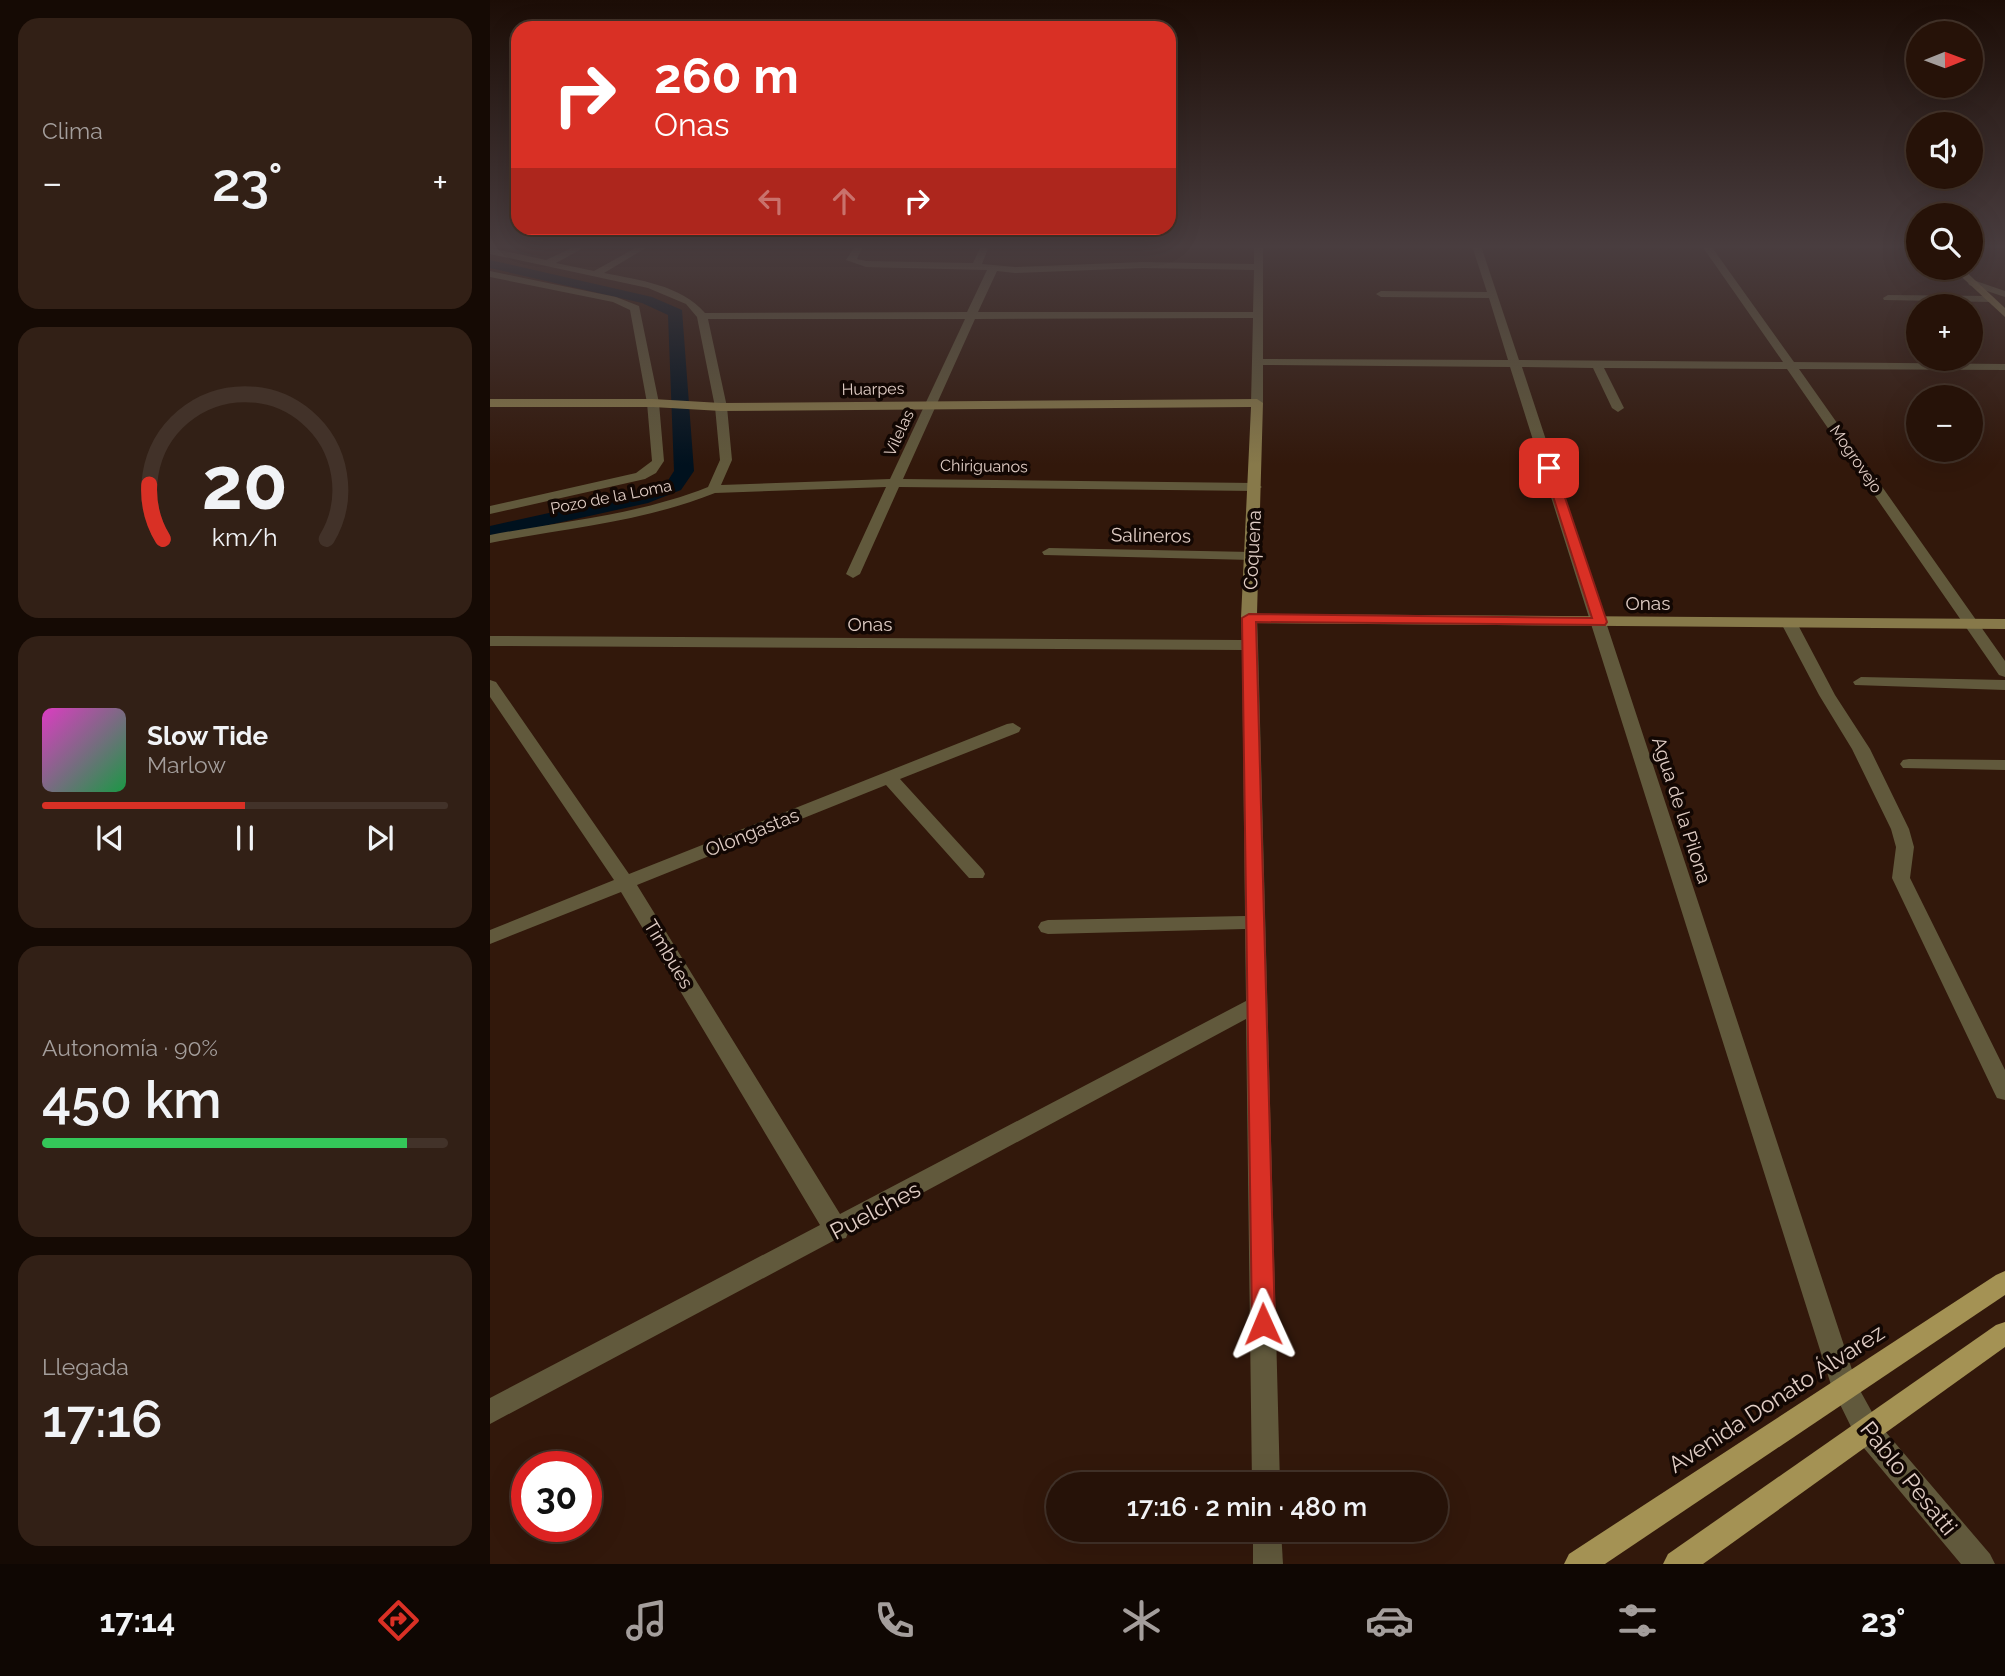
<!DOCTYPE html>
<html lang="es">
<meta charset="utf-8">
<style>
:root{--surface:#261208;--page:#322016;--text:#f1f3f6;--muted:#a49e9c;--line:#423229;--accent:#d93025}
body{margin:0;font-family:Raleway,sans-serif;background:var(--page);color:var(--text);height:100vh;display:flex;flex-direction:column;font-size:26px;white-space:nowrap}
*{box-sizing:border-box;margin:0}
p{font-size:23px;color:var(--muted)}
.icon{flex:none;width:38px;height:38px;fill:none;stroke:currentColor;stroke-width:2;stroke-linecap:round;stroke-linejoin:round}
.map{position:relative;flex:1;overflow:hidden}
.details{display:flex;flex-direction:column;gap:18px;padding:18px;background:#150a04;width:490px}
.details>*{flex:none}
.hud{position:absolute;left:21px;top:21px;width:665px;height:214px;border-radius:21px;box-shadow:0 7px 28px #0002,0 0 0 2px var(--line);background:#d93025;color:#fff;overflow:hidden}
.needle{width:46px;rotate:89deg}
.buttons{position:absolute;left:1416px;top:21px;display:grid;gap:14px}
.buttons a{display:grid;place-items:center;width:77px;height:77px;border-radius:50%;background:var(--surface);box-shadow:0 7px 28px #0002,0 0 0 2px var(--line);font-size:35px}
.speed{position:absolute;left:21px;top:1451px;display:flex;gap:14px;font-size:35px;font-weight:700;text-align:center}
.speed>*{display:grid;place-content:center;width:91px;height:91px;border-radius:50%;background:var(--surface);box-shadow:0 7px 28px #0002,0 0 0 2px var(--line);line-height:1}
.speed .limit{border:10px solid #d22;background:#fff;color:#111}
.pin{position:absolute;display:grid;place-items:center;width:60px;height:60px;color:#fff;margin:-30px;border-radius:14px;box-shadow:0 4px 10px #0006}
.me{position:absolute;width:77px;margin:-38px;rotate:359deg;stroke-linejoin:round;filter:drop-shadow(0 0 5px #0008)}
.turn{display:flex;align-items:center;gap:24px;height:147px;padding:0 28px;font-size:32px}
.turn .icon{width:91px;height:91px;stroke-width:2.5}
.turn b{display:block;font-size:49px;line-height:60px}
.lanes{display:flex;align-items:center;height:66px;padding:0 28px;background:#0003;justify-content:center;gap:35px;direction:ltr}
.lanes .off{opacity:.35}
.big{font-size:52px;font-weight:600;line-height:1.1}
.details .tile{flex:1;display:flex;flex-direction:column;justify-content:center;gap:10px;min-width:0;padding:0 24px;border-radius:21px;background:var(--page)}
.details .dial{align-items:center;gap:0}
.dial svg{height:182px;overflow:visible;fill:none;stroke:var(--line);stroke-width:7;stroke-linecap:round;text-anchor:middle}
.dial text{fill:var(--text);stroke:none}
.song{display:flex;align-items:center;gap:21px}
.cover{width:84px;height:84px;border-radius:10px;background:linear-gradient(135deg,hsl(310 70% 55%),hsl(140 70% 35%))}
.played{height:7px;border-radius:4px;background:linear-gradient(90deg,var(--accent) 50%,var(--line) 50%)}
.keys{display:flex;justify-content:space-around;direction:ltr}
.heat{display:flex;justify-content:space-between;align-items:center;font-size:38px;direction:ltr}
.charge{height:10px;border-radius:5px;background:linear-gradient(90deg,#34c759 90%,var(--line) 0)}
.trip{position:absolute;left:556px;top:1472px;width:402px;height:70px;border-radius:35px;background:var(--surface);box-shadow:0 7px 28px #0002,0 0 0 2px var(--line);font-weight:600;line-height:70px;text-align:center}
.tab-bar{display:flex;height:112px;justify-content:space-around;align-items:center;background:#0f0703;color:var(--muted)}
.tab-bar .icon{width:49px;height:49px}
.tab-bar .active{color:var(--accent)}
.tab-bar b{font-size:32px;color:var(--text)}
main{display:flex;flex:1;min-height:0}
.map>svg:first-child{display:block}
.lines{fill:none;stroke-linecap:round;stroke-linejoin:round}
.canal{fill:#00111e;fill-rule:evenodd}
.minor{fill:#61593c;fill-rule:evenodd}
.secondary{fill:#87794a;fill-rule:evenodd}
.primary{fill:#a49254;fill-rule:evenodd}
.route{fill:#d93025;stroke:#8d1f18;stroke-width:2}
.labels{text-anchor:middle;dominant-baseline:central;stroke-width:7;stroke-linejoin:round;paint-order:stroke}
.far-street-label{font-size:16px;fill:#e0cdc5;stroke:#120703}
.street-label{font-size:19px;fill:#e0cdc5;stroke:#120703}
.near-street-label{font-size:23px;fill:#e0cdc5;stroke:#120703}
</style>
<main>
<section class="details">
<div class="tile"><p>Clima</p>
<div class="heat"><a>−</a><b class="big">23°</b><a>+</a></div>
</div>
<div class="tile dial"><svg viewBox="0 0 100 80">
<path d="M14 69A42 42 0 1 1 86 69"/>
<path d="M14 69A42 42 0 0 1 8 45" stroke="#d93025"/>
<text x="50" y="56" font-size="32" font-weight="700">20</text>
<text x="50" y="72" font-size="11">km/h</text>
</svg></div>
<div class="tile">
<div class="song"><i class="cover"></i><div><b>Slow Tide</b><p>Marlow</p></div></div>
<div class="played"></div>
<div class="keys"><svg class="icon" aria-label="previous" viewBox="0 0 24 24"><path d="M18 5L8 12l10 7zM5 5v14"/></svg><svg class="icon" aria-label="pause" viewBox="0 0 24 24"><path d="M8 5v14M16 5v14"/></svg><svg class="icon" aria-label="next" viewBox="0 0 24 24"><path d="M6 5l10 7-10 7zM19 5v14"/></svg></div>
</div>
<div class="tile"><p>Autonomía · 90%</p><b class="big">450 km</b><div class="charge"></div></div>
<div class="tile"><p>Llegada</p><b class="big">17:16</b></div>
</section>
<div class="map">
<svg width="1515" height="1564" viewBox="0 0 1515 1564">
<rect width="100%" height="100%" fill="#32180b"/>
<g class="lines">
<polygon class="canal" points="0,260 162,297 192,310 204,471 191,490 158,503 0,538 0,526 145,494 177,482 184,471 178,315 152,303 0,268"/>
<g class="minor">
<path d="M86,246H97L66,263L104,271L149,246H159L114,273C149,280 191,285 215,313L477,312L497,270L376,267L356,260L365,246H373L367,259L376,261L483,263L491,246H499L492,264L525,267L653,262L764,264V246H773V359L1018,360L999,298L891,297L886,294L891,291L997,292L982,246H991L1029,360L1293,362L1212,246H1221L1304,362L1515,364V370L1309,369L1515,661V677L1509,675L1297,369L1114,368L1134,408L1128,412L1122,408L1103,368L1032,367L1367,1385L1388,1423L1500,1554L1505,1564H1471L1368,1441L1342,1388L1020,367L773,365V403L767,407L761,403L763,318L485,319L413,479L765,483L772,487L765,491L409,487L370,574L363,578L356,574L396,487L225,493C153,522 76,528 0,543V535C73,521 148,515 218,487L230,460L225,407L207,317L196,304L158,288L0,254V248L56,260ZM653,268L764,270L763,312H488L507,271L525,273ZM218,319H475L400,479L231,485L242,460L237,407Z"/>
<polygon points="0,271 126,297 149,306 169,403 174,461 166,473 155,479 0,514 0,506 146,473 162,461 157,403 140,310 123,302 0,277"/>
<polygon points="1483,280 1515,291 1515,297 1479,285 1478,283"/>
<polygon points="1398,295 1500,296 1505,299 1500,302 1394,300 1393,298"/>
<polygon points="559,548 762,552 769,556 762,560 554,555 552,552"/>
<polygon points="759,613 767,618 768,645 790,1484 762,1484 756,1019 358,1233 356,1238 345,1240 0,1424 0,1398 330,1225 131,892 0,944 0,930 124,880 0,697 0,680 6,682 139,874 517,724 523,723 531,728 529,732 410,779 493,870 495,874 493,878 479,878 396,785 147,885 350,1214 756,1001 755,929 558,934 551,932 548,927 551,922 558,920 755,916 752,650 0,646 0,636 752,640 751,618"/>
<polygon points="1299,618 1307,623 1345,695 1380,749 1419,829 1424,847 1420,878 1515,1070 1515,1100 1507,1098 1504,1092 1402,878 1406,847 1401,829 1362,749 1329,695 1291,623"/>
<polygon points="1371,677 1515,680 1515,690 1365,685 1363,682"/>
<polygon points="1419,759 1515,760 1515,770 1413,768 1410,764 1413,760"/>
<polygon points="763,1530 791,1530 793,1564 763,1564"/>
</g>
<g class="secondary">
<polygon points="1462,268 1472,268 1515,308 1515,317"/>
<polygon points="0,399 163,399 231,403 767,399 773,403 767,614 1515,619 1515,629 759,623 751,618 761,407 231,411 163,407 0,407"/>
</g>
<g class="primary">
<polygon points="1515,1271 1515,1295 1115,1564 1074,1564 1079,1554 1506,1275"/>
<polygon points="1515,1322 1515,1347 1213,1564 1173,1564 1178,1554 1506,1325"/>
</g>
</g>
<linearGradient id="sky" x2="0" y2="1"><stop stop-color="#1c0d06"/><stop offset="0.53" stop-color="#493d3f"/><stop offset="1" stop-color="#493d3f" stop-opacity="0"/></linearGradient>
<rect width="1515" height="465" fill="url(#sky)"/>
<polygon class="route" points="1059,464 1065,468 1117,622 1115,625 766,622 785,1324 782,1331 773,1334 765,1331 762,1324 752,618 759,614 1102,618 1054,468"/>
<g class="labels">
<g class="far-street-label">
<text transform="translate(383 389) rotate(-1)">Huarpes</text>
<text transform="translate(409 433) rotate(-65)">Vilelas</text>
<text transform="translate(1366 459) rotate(55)">Mogrovejo</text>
<text transform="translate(494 466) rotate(1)">Chiriguanos</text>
<text transform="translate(121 497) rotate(-11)">Pozo de la Loma</text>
</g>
<g class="street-label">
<text transform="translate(661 535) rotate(1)">Salineros</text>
<text transform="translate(762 550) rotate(-87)">Coquena</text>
<text x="1158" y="603">Onas</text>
<text x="380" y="624">Onas</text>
<text transform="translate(1192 810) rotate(72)">Agua de la Pilona</text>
<text transform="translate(262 832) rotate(-22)">Olongastas</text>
<text transform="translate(179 954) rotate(59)">Timbúes</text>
</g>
<g class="near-street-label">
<text transform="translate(385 1210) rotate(-28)">Puelches</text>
<text transform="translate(1286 1398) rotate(-33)">Avenida Donato Álvarez</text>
<text transform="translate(1419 1478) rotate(51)">Pablo Pesatti</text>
</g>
</g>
</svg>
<div class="buttons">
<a><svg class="needle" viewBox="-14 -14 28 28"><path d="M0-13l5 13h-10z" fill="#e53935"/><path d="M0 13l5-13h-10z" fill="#a49e9c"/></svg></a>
<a><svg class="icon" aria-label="sound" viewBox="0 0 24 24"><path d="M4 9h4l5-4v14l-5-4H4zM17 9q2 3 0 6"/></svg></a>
<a><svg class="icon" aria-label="search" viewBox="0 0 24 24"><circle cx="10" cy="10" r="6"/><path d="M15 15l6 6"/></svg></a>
<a>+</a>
<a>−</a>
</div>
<div class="speed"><div class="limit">30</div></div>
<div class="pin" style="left:1059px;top:468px;background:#d93025"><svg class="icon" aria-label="arrive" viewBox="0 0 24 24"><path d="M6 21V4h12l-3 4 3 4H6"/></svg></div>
<svg class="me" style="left:773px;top:1324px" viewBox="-20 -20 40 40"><path d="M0-17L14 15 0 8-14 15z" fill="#d93025" stroke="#fff" stroke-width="4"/></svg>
<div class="trip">17:16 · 2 min · 480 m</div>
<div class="hud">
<div class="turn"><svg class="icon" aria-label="right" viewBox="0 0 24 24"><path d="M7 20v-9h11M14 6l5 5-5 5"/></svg><div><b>260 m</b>Onas</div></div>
<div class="lanes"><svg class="icon off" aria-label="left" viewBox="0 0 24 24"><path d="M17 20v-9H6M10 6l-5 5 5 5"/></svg><svg class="icon off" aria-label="ahead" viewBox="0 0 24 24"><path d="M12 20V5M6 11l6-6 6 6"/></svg><svg class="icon" aria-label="right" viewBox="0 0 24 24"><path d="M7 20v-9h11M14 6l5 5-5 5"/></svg></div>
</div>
</div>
</main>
<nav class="tab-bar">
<b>17:14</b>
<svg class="icon active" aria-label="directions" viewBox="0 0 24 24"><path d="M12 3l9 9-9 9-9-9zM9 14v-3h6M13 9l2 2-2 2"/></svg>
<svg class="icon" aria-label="music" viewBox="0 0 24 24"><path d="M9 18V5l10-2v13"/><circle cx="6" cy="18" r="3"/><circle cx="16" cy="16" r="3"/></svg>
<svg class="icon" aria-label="phone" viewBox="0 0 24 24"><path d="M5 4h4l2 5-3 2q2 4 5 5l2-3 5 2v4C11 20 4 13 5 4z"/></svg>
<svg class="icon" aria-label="climate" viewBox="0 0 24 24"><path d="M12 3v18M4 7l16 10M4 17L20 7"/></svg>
<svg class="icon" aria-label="car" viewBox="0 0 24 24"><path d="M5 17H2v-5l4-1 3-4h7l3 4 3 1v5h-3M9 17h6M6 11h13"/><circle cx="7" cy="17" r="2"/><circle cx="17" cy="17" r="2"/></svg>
<svg class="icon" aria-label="filters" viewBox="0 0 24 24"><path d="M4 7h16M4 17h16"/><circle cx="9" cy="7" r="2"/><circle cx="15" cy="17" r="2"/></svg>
<b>23°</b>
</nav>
